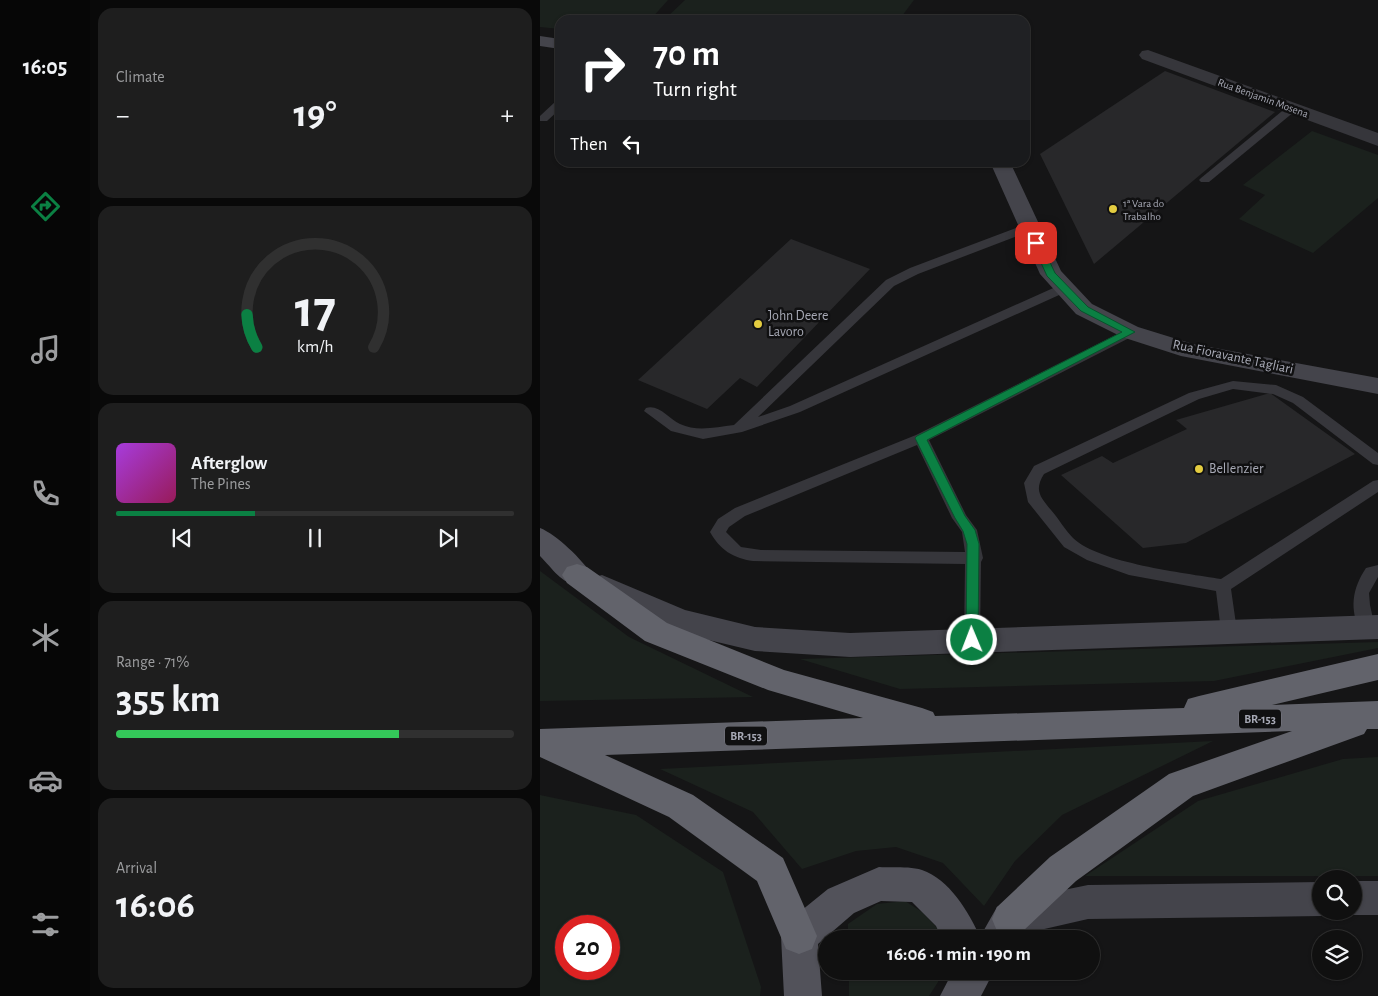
<!DOCTYPE html>
<meta charset="utf-8">
<style>
:root{--surface:#101010;--page:#1e1e1e;--text:#f1f3f6;--muted:#9c9d9f;--line:#303030;--accent:#0b8043}
body{margin:0;font-family:"Alegreya Sans",sans-serif;background:var(--page);color:var(--text);height:100vh;display:flex;flex-direction:column;font-size:19px;white-space:nowrap}
*{box-sizing:border-box;margin:0}
p{font-size:16px;color:var(--muted)}
.icon{flex:none;width:28px;height:28px;fill:none;stroke:currentColor;stroke-width:2;stroke-linecap:round;stroke-linejoin:round}
.map{position:relative;flex:1;overflow:hidden}
.panel{display:flex;flex-direction:column;gap:8px;padding:8px;background:#090909;width:450px}
.panel>*{flex:none}
.hud{position:absolute;left:15px;top:15px;width:475px;height:152px;border-radius:15px;box-shadow:0 1px 4px #0004,0 0 0 1px var(--line);background:#202124;color:#fff;overflow:hidden}
.fabs{position:absolute;left:772px;top:870px;display:grid;gap:10px}
.fabs a{display:grid;place-items:center;width:50px;height:50px;border-radius:50%;background:var(--surface);box-shadow:0 1px 4px #0004,0 0 0 1px var(--line);font-size:25px}
.speed{position:absolute;left:15px;top:915px;display:flex;gap:10px;font-size:25px;font-weight:700;text-align:center}
.speed>*{display:grid;place-content:center;width:65px;height:65px;border-radius:50%;background:var(--surface);box-shadow:0 1px 4px #0004,0 0 0 1px var(--line);line-height:1}
.speed .limit{border:8px solid #d22;background:#fff;color:#111}
.pin{position:absolute;display:grid;place-items:center;width:42px;height:42px;color:#fff;margin:-21px;border-radius:10px;box-shadow:0 2px 8px #0006}
.me{position:absolute;width:55px;margin:-28px;rotate:359deg;stroke-linejoin:round;filter:drop-shadow(0 0 4px #0008)}
.turn{display:flex;align-items:center;gap:18px;height:105px;padding:0 15px;font-size:22px}
.turn .icon{width:65px;height:65px;stroke-width:2.5}
.turn b{display:block;font-size:35px;line-height:42px}
.then{display:flex;align-items:center;height:48px;padding:0 15px;background:#0003;gap:10px;font-size:19px}
.big{font-size:38px;font-weight:700;line-height:1.1}
.panel .widget{flex:1;display:flex;flex-direction:column;justify-content:center;gap:8px;min-width:0;padding:0 18px;border-radius:15px;background:var(--page)}
.panel .dial{align-items:center;gap:0}
.dial svg{height:130px;overflow:visible;fill:none;stroke:var(--line);stroke-width:7;stroke-linecap:round;text-anchor:middle}
.dial text{fill:var(--text);stroke:none}
.song{display:flex;align-items:center;gap:15px}
.cover{width:60px;height:60px;border-radius:8px;background:linear-gradient(135deg,hsl(280 70% 55%),hsl(330 70% 35%))}
.played{height:5px;border-radius:2px;background:linear-gradient(90deg,var(--accent) 35%,var(--line) 35%)}
.keys{display:flex;justify-content:space-around;direction:ltr}
.heat{display:flex;justify-content:space-between;align-items:center;font-size:28px;direction:ltr}
.charge{height:8px;border-radius:4px;background:linear-gradient(90deg,#34c759 71%,var(--line) 0)}
.trip{position:absolute;left:278px;top:930px;width:282px;height:50px;border-radius:25px;background:var(--surface);box-shadow:0 1px 4px #0004,0 0 0 1px var(--line);font-weight:700;line-height:50px;text-align:center}
main{display:flex;flex:1;min-height:0}
.dock{display:flex;flex-direction:column;width:90px;justify-content:space-around;align-items:center;background:#060606;color:var(--muted)}
.dock .icon{width:35px;height:35px}
.dock .selected{color:var(--accent)}
.dock b{font-size:22px;color:var(--text)}
.map>svg:first-child{display:block}
.green{fill:#1b211d;fill-rule:evenodd}
.building{fill:#28282a}
.lines{fill:none;stroke-linecap:round;stroke-linejoin:round}
.lane{fill:#36363b;fill-rule:evenodd}
.street{fill:#36363b;fill-rule:evenodd}
.secondary{fill:#44444b;fill-rule:evenodd}
.primary{fill:#52525a;fill-rule:evenodd}
.highway{fill:#62636b;fill-rule:evenodd}
.route{fill:#0b8043;stroke:#07532c}
.poi-dot{fill:#e3cc40;stroke:#101011;stroke-width:2}
.labels{text-anchor:middle;dominant-baseline:central;stroke-width:5;stroke-linejoin:round;paint-order:stroke}
.far-street-label{font-size:11px;fill:#a7a9b5;stroke:#101011}
.far-poi-label{font-size:11px;fill:#a7a9b5;stroke:#101011;text-anchor:start}
.shield{fill:#101011;stroke:#7a7b84;stroke-width:1}
.shield-label{font-size:12px;font-weight:bold;fill:#a7a9b5}
.poi-label{font-size:14px;fill:#a7a9b5;stroke:#101011;text-anchor:start}
.street-label{font-size:14px;fill:#a7a9b5;stroke:#101011}
</style>
<main>
<nav class="dock">
<b>16:05</b>
<svg class="icon selected" aria-label="directions" viewBox="0 0 24 24"><path d="M12 3l9 9-9 9-9-9zM9 14v-3h6M13 9l2 2-2 2"/></svg>
<svg class="icon" aria-label="music" viewBox="0 0 24 24"><path d="M9 18V5l10-2v13"/><circle cx="6" cy="18" r="3"/><circle cx="16" cy="16" r="3"/></svg>
<svg class="icon" aria-label="phone" viewBox="0 0 24 24"><path d="M5 4h4l2 5-3 2q2 4 5 5l2-3 5 2v4C11 20 4 13 5 4z"/></svg>
<svg class="icon" aria-label="climate" viewBox="0 0 24 24"><path d="M12 3v18M4 7l16 10M4 17L20 7"/></svg>
<svg class="icon" aria-label="car" viewBox="0 0 24 24"><path d="M5 17H2v-5l4-1 3-4h7l3 4 3 1v5h-3M9 17h6M6 11h13"/><circle cx="7" cy="17" r="2"/><circle cx="17" cy="17" r="2"/></svg>
<svg class="icon" aria-label="filters" viewBox="0 0 24 24"><path d="M4 7h16M4 17h16"/><circle cx="9" cy="7" r="2"/><circle cx="15" cy="17" r="2"/></svg>
</nav>
<section class="panel">
<div class="widget"><p>Climate</p>
<div class="heat"><a>−</a><b class="big">19°</b><a>+</a></div>
</div>
<div class="widget dial"><svg viewBox="0 0 100 80">
<path d="M14 69A42 42 0 1 1 86 69"/>
<path d="M14 69A42 42 0 0 1 8 49" stroke="#0b8043"/>
<text x="50" y="56" font-size="32" font-weight="700">17</text>
<text x="50" y="72" font-size="11">km/h</text>
</svg></div>
<div class="widget">
<div class="song"><i class="cover"></i><div><b>Afterglow</b><p>The Pines</p></div></div>
<div class="played"></div>
<div class="keys"><svg class="icon" aria-label="previous" viewBox="0 0 24 24"><path d="M18 5L8 12l10 7zM5 5v14"/></svg><svg class="icon" aria-label="pause" viewBox="0 0 24 24"><path d="M8 5v14M16 5v14"/></svg><svg class="icon" aria-label="next" viewBox="0 0 24 24"><path d="M6 5l10 7-10 7zM19 5v14"/></svg></div>
</div>
<div class="widget"><p>Range · 71%</p><b class="big">355 km</b><div class="charge"></div></div>
<div class="widget"><p>Arrival</p><b class="big">16:06</b></div>
</section>
<div class="map">
<svg width="838" height="996" viewBox="0 0 838 996">
<rect width="100%" height="100%" fill="#151516"/>
<g class="green">
<polygon points="0,0 128,0 110,20 20,20 20,29 0,27"/>
<polygon points="145,0 374,0 359,20 124,20"/>
<polygon points="772,131 838,155 838,198 773,253 699,219 725,195 703,185"/>
<polygon points="0,571 89,637 213,697 0,701"/>
<polygon points="838,642 838,648 674,681 360,689 260,659"/>
<polygon points="673,741 522,815 475,861 444,906 403,863 356,847 316,851 262,869 213,812 120,769"/>
<polygon points="838,757 838,876 545,876 658,801 803,759"/>
<path d="M0,795L96,815L183,872L221,987L220,996H0ZM26,926H69V969H26Z"/>
<polygon points="365,901 382,912 403,934 403,939 308,939 308,924 337,904"/>
<polygon points="309,971 400,971 398,982 389,996 309,996"/>
</g>
<g class="building">
<polygon points="625,71 735,112 554,264 500,154"/>
<polygon points="251,239 330,269 217,387 200,378 167,409 98,380"/>
<polygon points="730,393 815,454 646,543 603,548 521,475 562,456 573,463 647,429 636,420"/>
</g>
<g class="lines">
<g class="lane">
<polygon points="20,100 20,109 7,121 0,121 0,116 16,101"/>
<polygon points="751,106 755,107 756,109 755,111 669,182 661,182 659,180 661,178 747,107"/>
<path d="M489,223L493,224L495,227L493,230L378,274L354,286L218,417L250,406L520,285H528L530,288L528,291L260,412L202,432L163,439L131,431L104,411L106,408C119,404 129,419 140,424C157,432 176,427 194,425L346,280L370,268Z"/>
<path d="M590,328L597,332L595,335L389,440L426,515L437,530L443,558L441,562L440,640L438,645L432,647L426,645L424,640L425,564L213,561C193,558 180,550 170,532L178,519L195,508L376,435ZM377,445L412,518L422,532L425,552L221,550L201,547L186,532L189,527L205,516Z"/>
<path d="M693,381L736,385L763,397L838,453V465L833,464L753,403L733,394L693,389L659,399L504,474C494,490 500,497 511,510C519,519 525,530 533,538C559,563 644,573 681,579L833,481L838,480V492L691,589L697,631L695,636L689,638L683,636L681,631L676,591L589,575L547,560L524,547L488,502L484,483L494,466L649,393Z"/>
<path d="M838,565V577L829,593L830,605L835,628L833,633L827,635L821,633C809,609 812,589 826,568Z"/>
</g>
<polygon class="street" points="608,50 838,133 838,146 602,59 599,55 602,51"/>
<g class="secondary">
<polygon points="0,36 20,39 20,49 0,46"/>
<polygon points="450,162 470,162 521,271 552,304 598,327 653,344 838,378 838,394 641,356 582,337 536,314 500,274"/>
<polygon points="62,575 145,610 215,627 310,633 838,615 838,639 310,657 215,651 139,633 52,594 47,586 52,578"/>
<polygon points="814,881 838,881 838,915 814,915 804,911 814,911"/>
<polygon points="781,882 781,911 793,911 781,916 548,919 470,937 457,931 452,919 457,907 470,901 548,885"/>
</g>
<g class="primary">
<path d="M0,528C16,534 43,560 52,575L47,583C25,590 15,571 0,556Z"/>
<path d="M339,867C352,868 369,866 382,870C409,879 429,912 440,937L457,907L470,901L483,907L488,919L478,939H402L396,926L372,902L341,901L314,913L278,944L282,996H244L241,936L246,923L288,889Z"/>
<polygon points="413,971 454,971 441,996 400,996"/>
</g>
<polygon class="highway" points="37,564 47,567 127,623 244,670 382,708 393,712 395,716 644,708 648,699 659,696 838,654 838,680 732,705 838,701 838,729 827,729 824,734 653,796 536,881 483,931 470,937 457,931 452,919 457,907 510,857 629,774 752,731 65,755 153,795 243,858 277,936 272,949 259,954 246,949 217,881 129,817 0,757 0,729 323,718 228,690 105,641 27,583 22,575 27,567"/>
</g>
<polygon class="route" points="496,240 501,243 515,273 548,307 595,332 387,440 425,516 435,530 439,544 438,640 437,643 428,643 426,640 427,544 423,531 415,518 375,438 377,436 582,332 541,311 507,276 492,243"/>
<g class="poi-dot">
<circle cx="573" cy="209" r="5"/>
<circle cx="218" cy="324" r="5"/>
<circle cx="659" cy="469" r="5"/>
</g>
<g class="labels">
<g class="far-street-label">
<text transform="translate(723 98) rotate(20)">Rua Benjamin Mosena</text>
</g>
<g class="far-poi-label">
<text x="583" y="203">1ª Vara do<tspan x="583" dy="13">Trabalho</tspan></text>
</g>
<g class="shield">
<rect x="699" y="709.5" width="42" height="19" rx="4"/>
<rect x="185" y="726.5" width="42" height="19" rx="4"/>
</g>
<g class="shield-label">
<text x="720" y="719">BR-153</text>
<text x="206" y="736">BR-153</text>
</g>
<g class="poi-label">
<text x="228" y="316">John Deere<tspan x="228" dy="16">Lavoro</tspan></text>
<text x="669" y="469">Bellenzier</text>
</g>
<g class="street-label">
<text transform="translate(693 357) rotate(12)">Rua Fioravante Tagliari</text>
</g>
</g>
</svg>
<div class="fabs">
<a><svg class="icon" aria-label="search" viewBox="0 0 24 24"><circle cx="10" cy="10" r="6"/><path d="M15 15l6 6"/></svg></a>
<a><svg class="icon" aria-label="layers" viewBox="0 0 24 24"><path d="M12 4l9 5-9 5-9-5zM3 14l9 5 9-5"/></svg></a>
</div>
<div class="speed"><div class="limit">20</div></div>
<div class="pin" style="left:496px;top:243px;background:#d93025"><svg class="icon" aria-label="arrive" viewBox="0 0 24 24"><path d="M6 21V4h12l-3 4 3 4H6"/></svg></div>
<svg class="me" style="left:432px;top:640px" viewBox="-20 -20 40 40"><circle r="17" fill="#0b8043" stroke="#fff" stroke-width="3"/><path d="M0-11L8 9 0 5-8 9z" fill="#fff"/></svg>
<div class="trip">16:06 · 1 min · 190 m</div>
<div class="hud">
<div class="turn"><svg class="icon" aria-label="right" viewBox="0 0 24 24"><path d="M7 20v-9h11M14 6l5 5-5 5"/></svg><div><b>70 m</b>Turn right</div></div>
<div class="then">Then<svg class="icon" aria-label="left" viewBox="0 0 24 24"><path d="M17 20v-9H6M10 6l-5 5 5 5"/></svg></div>
</div>
</div>
</main>
